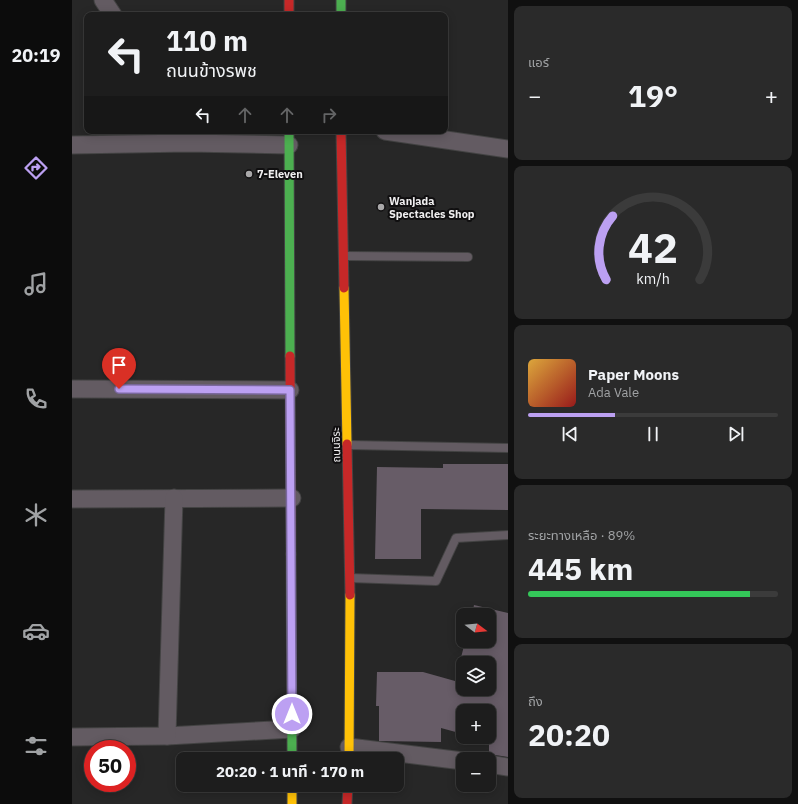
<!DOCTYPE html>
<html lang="th">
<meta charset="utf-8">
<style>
:root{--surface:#1d1d1d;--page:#2a2a2a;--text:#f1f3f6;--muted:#a0a2a4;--line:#3b3b3b;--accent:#bca0f2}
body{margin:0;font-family:"IBM Plex Sans","Noto Sans Thai",sans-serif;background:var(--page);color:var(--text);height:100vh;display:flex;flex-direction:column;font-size:15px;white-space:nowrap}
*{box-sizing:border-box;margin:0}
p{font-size:13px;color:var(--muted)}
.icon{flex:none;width:22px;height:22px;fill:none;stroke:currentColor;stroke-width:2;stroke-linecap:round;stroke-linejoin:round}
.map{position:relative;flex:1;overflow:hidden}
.sheet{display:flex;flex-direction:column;gap:6px;padding:6px;background:#101010;width:290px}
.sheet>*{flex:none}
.top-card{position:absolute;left:12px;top:12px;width:364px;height:122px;border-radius:8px;box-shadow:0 2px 10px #0003,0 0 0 1px var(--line);background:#1d1d1d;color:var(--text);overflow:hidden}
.needle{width:26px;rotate:106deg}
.fabs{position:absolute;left:384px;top:608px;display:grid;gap:8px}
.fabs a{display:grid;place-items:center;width:40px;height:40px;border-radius:8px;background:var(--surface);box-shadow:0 2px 10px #0003,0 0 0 1px var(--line);font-size:20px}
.speed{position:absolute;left:12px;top:740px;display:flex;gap:8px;font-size:20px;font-weight:700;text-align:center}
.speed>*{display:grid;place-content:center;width:52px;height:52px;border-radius:50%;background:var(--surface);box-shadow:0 2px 10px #0003,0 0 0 1px var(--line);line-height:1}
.speed .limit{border:6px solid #d22;background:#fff;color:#111}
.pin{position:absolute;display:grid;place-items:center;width:34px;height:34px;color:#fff;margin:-41px -17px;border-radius:50% 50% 50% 0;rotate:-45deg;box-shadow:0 0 4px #0007}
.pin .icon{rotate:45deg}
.me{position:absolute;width:44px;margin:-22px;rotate:0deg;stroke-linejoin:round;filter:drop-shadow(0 0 3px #0008)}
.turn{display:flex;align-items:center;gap:14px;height:84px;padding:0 16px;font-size:18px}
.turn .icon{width:52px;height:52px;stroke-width:2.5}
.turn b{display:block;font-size:28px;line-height:34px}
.lanes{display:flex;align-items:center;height:38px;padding:0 16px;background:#0003;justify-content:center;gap:20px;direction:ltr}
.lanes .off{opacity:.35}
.big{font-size:30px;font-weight:700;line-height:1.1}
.sheet .tile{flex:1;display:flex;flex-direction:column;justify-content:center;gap:6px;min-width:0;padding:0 14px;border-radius:8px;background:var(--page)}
.sheet .dial{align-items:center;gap:0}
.dial svg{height:104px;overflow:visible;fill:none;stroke:var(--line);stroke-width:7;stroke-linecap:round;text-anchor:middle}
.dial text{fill:var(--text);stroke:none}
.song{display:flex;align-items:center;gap:12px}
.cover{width:48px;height:48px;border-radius:6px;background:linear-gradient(135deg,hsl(40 70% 55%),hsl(0 70% 35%))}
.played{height:4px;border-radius:2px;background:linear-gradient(90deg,var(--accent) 35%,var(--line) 35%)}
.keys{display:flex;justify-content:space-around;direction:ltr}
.heat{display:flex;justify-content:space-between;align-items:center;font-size:22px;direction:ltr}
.charge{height:6px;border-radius:3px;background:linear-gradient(90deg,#34c759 89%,var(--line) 0)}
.trip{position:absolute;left:104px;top:752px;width:228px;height:40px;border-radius:8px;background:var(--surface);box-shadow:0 2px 10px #0003,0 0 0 1px var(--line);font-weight:700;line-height:40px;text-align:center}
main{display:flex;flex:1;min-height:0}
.tabs{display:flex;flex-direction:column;width:72px;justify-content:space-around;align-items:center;background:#0c0c0c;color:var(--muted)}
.tabs .icon{width:28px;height:28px}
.tabs .selected{color:var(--accent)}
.tabs b{font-size:18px;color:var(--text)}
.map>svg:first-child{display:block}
.building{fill:#675c67;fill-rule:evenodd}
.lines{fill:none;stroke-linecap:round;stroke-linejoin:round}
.lane-casing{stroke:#434343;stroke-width:10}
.street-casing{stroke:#434343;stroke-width:19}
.fast-casing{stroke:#434343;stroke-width:11}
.slow-casing{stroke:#434343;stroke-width:11}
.jam-casing{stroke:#434343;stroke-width:11}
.lane{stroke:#635b62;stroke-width:8}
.street{stroke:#635b62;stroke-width:17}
.fast{stroke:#4caf50;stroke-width:9}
.slow{stroke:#ffc107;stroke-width:9}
.jam{stroke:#c62828;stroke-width:9}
.route-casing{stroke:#7a689d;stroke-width:10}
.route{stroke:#bca0f2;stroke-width:7}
.poi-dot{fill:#a9a8a9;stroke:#100f10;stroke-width:1.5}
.labels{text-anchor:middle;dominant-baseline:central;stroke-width:4;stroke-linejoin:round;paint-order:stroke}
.poi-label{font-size:11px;font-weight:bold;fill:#efeeef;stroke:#100f10;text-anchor:start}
.street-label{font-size:11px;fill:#efeeef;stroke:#100f10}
</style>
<main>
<nav class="tabs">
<b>20:19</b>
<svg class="icon selected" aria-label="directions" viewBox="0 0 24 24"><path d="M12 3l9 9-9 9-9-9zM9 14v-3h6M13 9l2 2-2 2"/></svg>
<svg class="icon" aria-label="music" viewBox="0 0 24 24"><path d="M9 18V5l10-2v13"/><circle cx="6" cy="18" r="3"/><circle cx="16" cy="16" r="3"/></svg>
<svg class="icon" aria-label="phone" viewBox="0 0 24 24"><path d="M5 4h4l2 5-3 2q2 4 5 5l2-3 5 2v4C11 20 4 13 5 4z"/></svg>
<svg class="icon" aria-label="climate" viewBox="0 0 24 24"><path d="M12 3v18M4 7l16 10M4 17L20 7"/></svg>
<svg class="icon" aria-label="car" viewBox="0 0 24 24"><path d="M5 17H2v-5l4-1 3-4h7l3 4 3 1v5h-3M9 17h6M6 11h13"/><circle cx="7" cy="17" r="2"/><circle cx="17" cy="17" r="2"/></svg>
<svg class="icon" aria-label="filters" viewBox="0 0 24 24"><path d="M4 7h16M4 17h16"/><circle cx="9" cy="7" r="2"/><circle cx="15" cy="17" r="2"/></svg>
</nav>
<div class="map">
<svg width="436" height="804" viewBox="0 0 436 804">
<rect width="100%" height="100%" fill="#272727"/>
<g class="building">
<polygon points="371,464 436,464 436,510 349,509 349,559 303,559 305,467 371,468"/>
<path d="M402,605L436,613V757L417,754V742L400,737H417V711H391V734L369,728V742L307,741V706H304L305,672H351L383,681L393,642L417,641V615H400ZM391,663H417V689H391Z"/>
</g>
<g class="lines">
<g class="lane-casing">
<g id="lane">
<polyline points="273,256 396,257"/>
<polyline points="276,445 436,448"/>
<polyline points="278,578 364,581 384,538 436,535"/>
</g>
</g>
<g class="street-casing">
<g id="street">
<polyline points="31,0 41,15"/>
<polyline points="313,131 436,149"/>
<polyline points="0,145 116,143 217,145"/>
<polyline points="0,389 218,390"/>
<polyline points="0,499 220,498"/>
<polyline points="95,736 220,729"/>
<polyline points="0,737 95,736 102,498"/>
<polyline points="277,747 391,761"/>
<polyline points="417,764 436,767"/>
</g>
</g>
<g class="fast-casing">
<g id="fast">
<polyline points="269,0 269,15"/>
<polyline points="217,131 218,356"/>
<polyline points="219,554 220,759"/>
</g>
</g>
<g class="slow-casing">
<g id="slow">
<polyline points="272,288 275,444"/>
<polyline points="277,759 278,595"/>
<polyline points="220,785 220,804"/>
</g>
</g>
<g class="jam-casing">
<g id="jam">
<polyline points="217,0 217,15"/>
<polyline points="269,131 272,288"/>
<polyline points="218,356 219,554"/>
<polyline points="275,444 278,595"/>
<polyline points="275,804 276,785"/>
</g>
</g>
<use href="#lane" class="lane"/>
<use href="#street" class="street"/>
<use href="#fast" class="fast"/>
<use href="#slow" class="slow"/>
<use href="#jam" class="jam"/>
</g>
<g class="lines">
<g class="route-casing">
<polyline id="route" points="47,389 218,390 220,714"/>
</g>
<use href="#route" class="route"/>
</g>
<g class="poi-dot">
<circle cx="177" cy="174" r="4"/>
<circle cx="309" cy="207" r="4"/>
</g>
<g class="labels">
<g class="poi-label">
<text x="185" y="174">7-Eleven</text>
<text x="317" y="201">Wanjada<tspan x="317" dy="13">Spectacles Shop</tspan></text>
</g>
<g class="street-label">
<text transform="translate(264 445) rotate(-91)">ถนนจิระ</text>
</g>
</g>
</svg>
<div class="fabs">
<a><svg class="needle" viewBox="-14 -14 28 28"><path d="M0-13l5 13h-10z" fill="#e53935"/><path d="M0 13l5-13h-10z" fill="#a0a2a4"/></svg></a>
<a><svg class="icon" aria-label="layers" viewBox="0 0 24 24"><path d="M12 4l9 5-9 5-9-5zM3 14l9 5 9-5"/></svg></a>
<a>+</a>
<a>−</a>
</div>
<div class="speed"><div class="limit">50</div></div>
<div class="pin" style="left:47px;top:389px;background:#d93025"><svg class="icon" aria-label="arrive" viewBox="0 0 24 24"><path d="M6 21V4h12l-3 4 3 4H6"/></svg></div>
<svg class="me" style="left:220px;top:714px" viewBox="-20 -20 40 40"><circle r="17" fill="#bca0f2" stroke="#fff" stroke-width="3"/><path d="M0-11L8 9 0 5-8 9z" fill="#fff"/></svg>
<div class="trip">20:20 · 1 นาที · 170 m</div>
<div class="top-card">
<div class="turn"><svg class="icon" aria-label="left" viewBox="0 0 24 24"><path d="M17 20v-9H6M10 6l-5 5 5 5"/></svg><div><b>110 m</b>ถนนข้างรพช</div></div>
<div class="lanes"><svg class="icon" aria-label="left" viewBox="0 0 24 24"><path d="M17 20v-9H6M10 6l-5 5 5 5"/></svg><svg class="icon off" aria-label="ahead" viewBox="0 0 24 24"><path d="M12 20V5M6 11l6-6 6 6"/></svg><svg class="icon off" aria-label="ahead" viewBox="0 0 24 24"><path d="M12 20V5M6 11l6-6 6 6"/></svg><svg class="icon off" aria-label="right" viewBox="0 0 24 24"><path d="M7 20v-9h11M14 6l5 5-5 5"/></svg></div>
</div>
</div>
<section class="sheet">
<div class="tile"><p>แอร์</p>
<div class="heat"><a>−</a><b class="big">19°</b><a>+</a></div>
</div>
<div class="tile dial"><svg viewBox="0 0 100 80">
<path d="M14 69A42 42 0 1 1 86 69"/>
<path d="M14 69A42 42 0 0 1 19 20" stroke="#bca0f2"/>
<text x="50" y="56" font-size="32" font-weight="700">42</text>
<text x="50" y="72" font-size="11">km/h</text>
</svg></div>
<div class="tile">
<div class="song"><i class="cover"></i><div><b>Paper Moons</b><p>Ada Vale</p></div></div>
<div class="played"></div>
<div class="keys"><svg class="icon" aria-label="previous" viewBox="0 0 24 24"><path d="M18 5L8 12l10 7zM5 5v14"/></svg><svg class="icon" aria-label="pause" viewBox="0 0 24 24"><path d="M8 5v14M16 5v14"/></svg><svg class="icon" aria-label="next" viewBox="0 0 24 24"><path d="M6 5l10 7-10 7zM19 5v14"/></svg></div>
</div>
<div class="tile"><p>ระยะทางเหลือ · 89%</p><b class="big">445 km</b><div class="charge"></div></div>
<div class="tile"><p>ถึง</p><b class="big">20:20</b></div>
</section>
</main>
